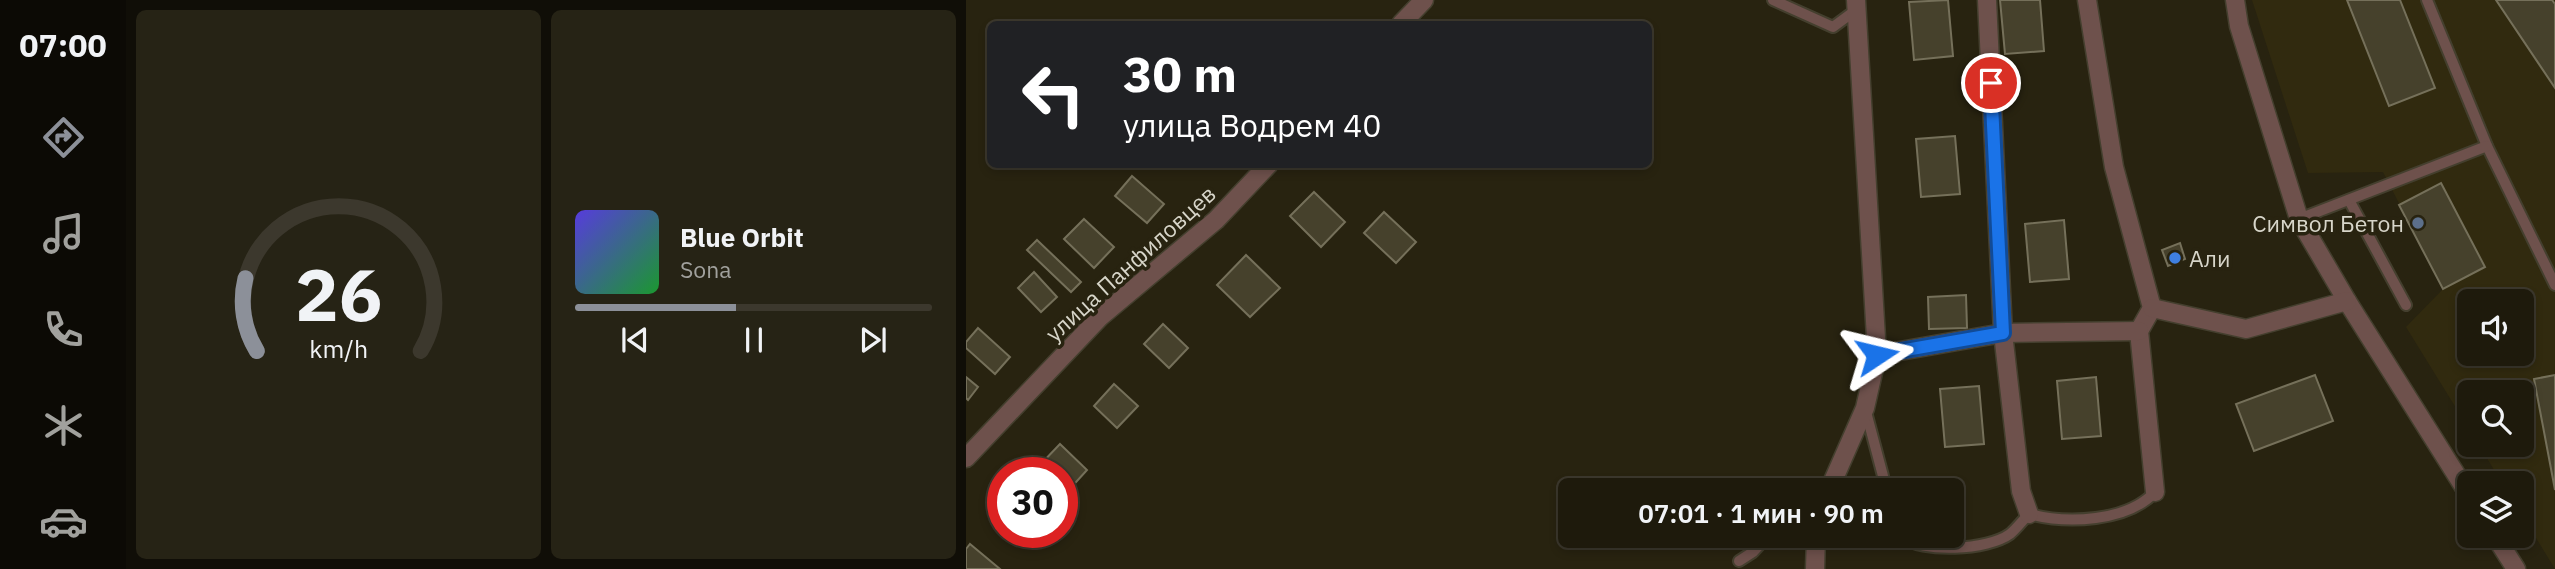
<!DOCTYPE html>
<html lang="ru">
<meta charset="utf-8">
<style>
:root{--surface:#1e1a0c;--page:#262315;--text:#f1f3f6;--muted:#a1a19d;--line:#3c382d;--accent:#8c9099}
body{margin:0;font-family:"IBM Plex Sans",sans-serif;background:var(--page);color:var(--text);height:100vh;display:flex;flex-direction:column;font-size:26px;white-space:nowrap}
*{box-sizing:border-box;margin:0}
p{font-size:23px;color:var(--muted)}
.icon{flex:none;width:38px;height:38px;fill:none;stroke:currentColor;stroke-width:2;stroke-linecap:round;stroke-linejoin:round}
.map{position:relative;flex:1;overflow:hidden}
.panel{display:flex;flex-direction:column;gap:10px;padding:10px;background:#100e07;width:840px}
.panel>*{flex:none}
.hud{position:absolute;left:21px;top:21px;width:665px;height:147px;border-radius:10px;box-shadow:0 4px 10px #0003,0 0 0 2px var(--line);background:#202124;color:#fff;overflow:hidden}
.controls{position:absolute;left:1491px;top:289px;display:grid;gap:14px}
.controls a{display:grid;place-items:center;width:77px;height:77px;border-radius:10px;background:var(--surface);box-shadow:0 4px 10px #0003,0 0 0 2px var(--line);font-size:35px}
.speed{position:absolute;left:21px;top:457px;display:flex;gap:14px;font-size:35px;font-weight:700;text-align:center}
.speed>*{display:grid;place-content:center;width:91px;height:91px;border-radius:50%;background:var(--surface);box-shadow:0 4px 10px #0003,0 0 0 2px var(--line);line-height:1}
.speed .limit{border:10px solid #d22;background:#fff;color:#111}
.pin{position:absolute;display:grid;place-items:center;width:60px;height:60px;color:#fff;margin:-30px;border:4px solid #fff;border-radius:50%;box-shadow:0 2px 7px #0007}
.me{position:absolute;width:77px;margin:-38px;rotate:80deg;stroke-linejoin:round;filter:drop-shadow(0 0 5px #0008)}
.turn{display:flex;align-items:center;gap:24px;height:147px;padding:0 21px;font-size:32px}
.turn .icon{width:91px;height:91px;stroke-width:2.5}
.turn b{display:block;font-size:49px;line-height:60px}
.panel .widget{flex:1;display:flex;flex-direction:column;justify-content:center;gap:10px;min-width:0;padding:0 24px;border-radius:10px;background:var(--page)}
.panel .dial{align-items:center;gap:0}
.dial svg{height:182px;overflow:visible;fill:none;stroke:var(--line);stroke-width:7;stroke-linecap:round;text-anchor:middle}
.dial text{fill:var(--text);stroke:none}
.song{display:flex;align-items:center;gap:21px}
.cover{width:84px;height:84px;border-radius:10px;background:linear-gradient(135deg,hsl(250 70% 55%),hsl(130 70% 35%))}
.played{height:7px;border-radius:4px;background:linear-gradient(90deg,var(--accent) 45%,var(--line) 45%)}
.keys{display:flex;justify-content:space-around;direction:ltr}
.panel .tiles{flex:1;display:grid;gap:10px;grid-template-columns:repeat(2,1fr)}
.trip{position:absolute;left:592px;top:478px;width:406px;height:70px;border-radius:10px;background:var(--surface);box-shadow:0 4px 10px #0003,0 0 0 2px var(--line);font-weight:600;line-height:70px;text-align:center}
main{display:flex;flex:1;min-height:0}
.menu{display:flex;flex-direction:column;width:126px;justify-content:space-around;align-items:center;background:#0c0a05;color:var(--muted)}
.menu .icon{width:49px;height:49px}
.menu .on{color:var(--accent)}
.menu b{font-size:32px;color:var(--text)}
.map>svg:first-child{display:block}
.built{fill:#312a0f;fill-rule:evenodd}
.building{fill:#46412c;stroke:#75705a;stroke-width:2}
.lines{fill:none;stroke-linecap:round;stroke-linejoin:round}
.lane-casing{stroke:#443f2e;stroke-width:14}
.street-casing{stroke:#443f2e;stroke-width:21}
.lane{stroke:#6e514c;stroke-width:10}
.street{stroke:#6e514c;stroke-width:18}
.route-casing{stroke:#114b97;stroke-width:18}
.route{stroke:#1a73e8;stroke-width:12}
.service-dot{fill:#5c6f8a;stroke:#282310;stroke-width:2.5}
.shop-dot{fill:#3f7fe0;stroke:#282310;stroke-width:2.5}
.labels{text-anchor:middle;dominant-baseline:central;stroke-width:7;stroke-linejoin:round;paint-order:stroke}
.poi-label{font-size:23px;fill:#d7d5c9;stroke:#282310;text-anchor:end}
.street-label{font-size:23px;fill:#d7d5c9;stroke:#282310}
</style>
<main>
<nav class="menu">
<b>07:00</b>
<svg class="icon on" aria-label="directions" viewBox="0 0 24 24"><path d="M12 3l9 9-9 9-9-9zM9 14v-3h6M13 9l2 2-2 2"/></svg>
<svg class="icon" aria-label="music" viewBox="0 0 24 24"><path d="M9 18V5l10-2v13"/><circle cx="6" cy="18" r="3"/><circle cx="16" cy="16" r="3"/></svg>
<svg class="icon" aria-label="phone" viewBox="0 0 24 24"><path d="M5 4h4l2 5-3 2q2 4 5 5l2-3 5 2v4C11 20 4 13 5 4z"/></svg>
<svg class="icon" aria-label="climate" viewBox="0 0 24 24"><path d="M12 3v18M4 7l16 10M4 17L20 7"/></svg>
<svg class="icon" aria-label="car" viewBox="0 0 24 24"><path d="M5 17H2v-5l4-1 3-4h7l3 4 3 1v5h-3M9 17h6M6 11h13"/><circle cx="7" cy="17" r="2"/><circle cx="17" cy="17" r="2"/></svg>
</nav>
<section class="panel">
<div class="tiles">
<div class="widget dial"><svg viewBox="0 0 100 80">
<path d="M14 69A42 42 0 1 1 86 69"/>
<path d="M14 69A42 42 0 0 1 9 37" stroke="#8c9099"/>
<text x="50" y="56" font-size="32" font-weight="700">26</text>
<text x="50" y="72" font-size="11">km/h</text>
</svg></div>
<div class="widget">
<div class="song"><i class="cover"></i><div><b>Blue Orbit</b><p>Sona</p></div></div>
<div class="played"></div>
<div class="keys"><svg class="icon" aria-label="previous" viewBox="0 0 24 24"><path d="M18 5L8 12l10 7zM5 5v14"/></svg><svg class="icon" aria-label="pause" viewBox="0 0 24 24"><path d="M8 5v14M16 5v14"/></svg><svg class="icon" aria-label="next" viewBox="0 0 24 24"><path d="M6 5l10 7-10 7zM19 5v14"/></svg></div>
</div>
</div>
</section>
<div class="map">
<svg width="1589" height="569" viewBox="0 0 1589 569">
<rect width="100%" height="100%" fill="#282310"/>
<path class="built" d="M1286,0H1589V569L1556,515V483H1536L1513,445L1556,444V392H1503V429L1440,327L1477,289L1417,172L1342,173ZM1503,301H1556V354H1503Z"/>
<g class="building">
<polygon points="982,0 987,56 948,60 943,2"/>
<polygon points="1034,0 1074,0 1078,51 1039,54"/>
<polygon points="1381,0 1434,0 1469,88 1423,106"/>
<polygon points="1530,0 1586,0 1589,4 1589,88"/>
<polygon points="989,136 994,194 955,197 950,139"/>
<polygon points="166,176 198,204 181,223 149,196"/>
<polygon points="1475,183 1519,267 1477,289 1433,205"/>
<polygon points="348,192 379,222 355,247 324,216"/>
<polygon points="418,212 450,242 430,263 398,233"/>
<polygon points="118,219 148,247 128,268 98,239"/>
<polygon points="1098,220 1103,279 1064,282 1059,224"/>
<polygon points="71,240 115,282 105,292 61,250"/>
<polygon points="1214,243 1219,259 1202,266 1196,250"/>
<polygon points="280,255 314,288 284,317 251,285"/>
<polygon points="68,272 91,297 75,312 52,288"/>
<polygon points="1000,295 1001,328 963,329 962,297"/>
<polygon points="197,324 222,348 203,368 178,344"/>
<polygon points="12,328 44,357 29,374 0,348 0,342"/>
<polygon points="1349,375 1367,421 1288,451 1270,404"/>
<polygon points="1589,375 1589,490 1568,379"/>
<polygon points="0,377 12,387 2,400 0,398"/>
<polygon points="1130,377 1135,436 1096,439 1091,381"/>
<polygon points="148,384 172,406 151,428 128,406"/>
<polygon points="1013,386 1018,444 979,447 974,389"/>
<polygon points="94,444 121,470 101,492 96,487 96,472 80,472 73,466"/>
<polygon points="4,544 34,569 0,569 0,549"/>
</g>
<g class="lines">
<g class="lane-casing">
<g id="lane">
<polyline points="807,0 867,27 890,10"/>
<polyline points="1461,0 1521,146 1589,285"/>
<polyline points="1383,200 1440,305"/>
<polyline points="1333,219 1521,146"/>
<polyline points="899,408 917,476 916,490"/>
<path d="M934,536C956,554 1022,550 1044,534C1051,528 1057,520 1063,514C1101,524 1161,522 1189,492"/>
<polyline points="773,561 787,552 802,536"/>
</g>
</g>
<g class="street-casing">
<g id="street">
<polyline points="1021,0 1037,333 1055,491 1063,514"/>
<polyline points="1121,0 1148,167 1186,308 1173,331 1189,492"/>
<polyline points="1269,0 1273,26 1333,219 1381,301 1503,495"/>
<polyline points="435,24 458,0"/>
<polyline points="1186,308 1280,329 1381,301"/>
<polyline points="911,355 1037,333 1173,331"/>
<polyline points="0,458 134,317 250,220 303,164"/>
<polyline points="863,490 899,408 911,355 890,0"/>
<polyline points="1529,536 1550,569"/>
<polyline points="849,569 850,536"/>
</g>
</g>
<use href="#lane" class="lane"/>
<use href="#street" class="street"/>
</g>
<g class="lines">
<g class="route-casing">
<polyline id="route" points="911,355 1037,333 1025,83"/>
</g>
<use href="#route" class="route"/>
</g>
<circle class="service-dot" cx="1452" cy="223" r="7"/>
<circle class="shop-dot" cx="1209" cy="258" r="7"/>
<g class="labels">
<g class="poi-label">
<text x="1438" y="223">Символ Бетон</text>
<text x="1223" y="258" text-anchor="start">Али</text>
</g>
<g class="street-label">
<text transform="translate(164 263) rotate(-42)">улица Панфиловцев</text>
</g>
</g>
</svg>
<div class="controls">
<a><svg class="icon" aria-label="sound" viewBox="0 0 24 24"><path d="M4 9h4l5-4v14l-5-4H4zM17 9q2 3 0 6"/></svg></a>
<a><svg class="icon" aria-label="search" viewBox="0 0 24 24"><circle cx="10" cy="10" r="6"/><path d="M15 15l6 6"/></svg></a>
<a><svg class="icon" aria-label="layers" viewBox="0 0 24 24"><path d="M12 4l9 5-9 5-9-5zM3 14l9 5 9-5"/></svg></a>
</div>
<div class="speed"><div class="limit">30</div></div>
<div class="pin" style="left:1025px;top:83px;background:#d93025"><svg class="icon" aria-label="arrive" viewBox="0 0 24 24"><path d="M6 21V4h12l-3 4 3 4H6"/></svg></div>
<svg class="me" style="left:911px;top:355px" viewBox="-20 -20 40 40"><path d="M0-17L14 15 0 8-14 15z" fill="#1a73e8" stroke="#fff" stroke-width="4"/></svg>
<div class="trip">07:01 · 1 мин · 90 m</div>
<div class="hud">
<div class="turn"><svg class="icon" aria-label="left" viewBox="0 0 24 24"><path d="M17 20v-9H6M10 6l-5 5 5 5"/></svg><div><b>30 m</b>улица Водрем 40</div></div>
</div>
</div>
</main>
